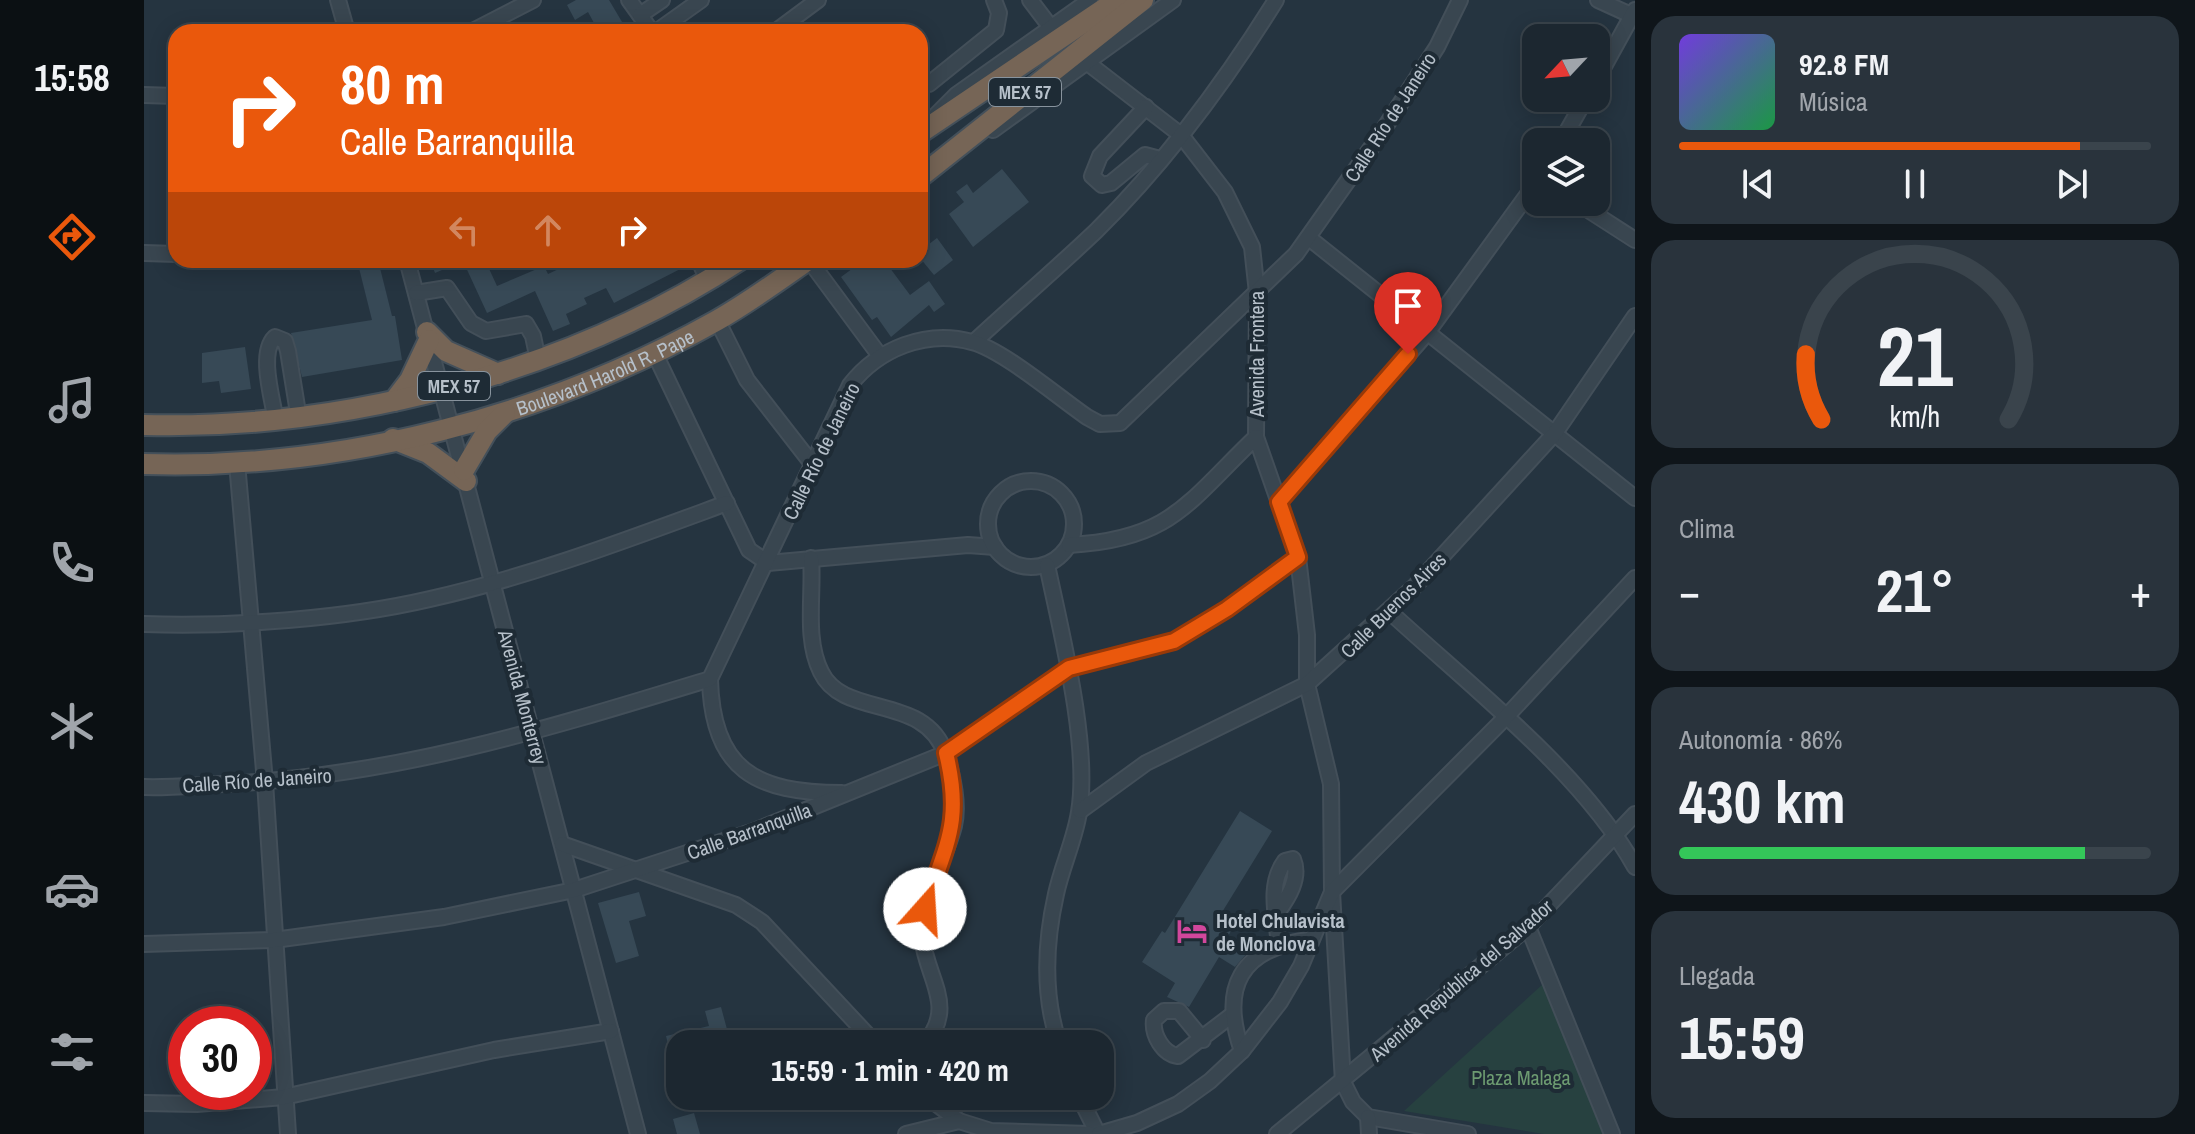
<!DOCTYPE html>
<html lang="es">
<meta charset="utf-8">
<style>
:root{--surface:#1c2730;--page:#29333c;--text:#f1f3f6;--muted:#a0a5ab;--line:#3a444c;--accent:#ea580c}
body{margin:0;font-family:"Archivo Narrow",sans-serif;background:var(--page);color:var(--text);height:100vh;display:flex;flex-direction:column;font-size:30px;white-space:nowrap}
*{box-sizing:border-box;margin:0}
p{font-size:26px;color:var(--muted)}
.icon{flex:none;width:44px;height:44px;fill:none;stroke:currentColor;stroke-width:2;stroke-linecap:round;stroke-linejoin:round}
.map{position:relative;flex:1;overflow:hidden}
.drawer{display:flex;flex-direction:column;gap:16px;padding:16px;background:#0f151a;width:560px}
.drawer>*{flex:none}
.hud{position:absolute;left:24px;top:24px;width:760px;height:244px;border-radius:24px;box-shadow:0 4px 20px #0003,0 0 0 2px var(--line);background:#ea580c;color:#fff;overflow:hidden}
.needle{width:52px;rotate:244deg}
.controls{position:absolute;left:1378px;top:24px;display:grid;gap:16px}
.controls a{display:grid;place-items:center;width:88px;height:88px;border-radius:16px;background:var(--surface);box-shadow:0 4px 20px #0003,0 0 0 2px var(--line);font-size:40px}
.speed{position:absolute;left:24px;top:1006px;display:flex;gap:16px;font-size:40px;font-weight:700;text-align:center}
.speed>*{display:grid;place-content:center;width:104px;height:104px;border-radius:50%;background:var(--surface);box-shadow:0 4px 20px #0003,0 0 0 2px var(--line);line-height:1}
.speed .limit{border:12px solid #d22;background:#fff;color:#111}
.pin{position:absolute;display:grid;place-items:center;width:68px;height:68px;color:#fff;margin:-82px -34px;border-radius:50% 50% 50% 0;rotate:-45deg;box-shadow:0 0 8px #0007}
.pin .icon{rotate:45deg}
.me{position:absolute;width:88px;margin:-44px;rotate:19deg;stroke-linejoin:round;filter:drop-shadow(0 0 6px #0008)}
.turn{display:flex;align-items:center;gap:28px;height:168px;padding:0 40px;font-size:36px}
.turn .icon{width:104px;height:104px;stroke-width:2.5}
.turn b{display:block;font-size:56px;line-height:68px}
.lanes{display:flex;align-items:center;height:76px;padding:0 40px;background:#0003;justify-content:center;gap:40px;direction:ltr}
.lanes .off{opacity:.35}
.big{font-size:60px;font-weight:800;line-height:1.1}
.drawer .card{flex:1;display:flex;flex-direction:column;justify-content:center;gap:12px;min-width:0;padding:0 28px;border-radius:24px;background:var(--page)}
.drawer .dial{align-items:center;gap:0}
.dial svg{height:208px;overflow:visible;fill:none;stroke:var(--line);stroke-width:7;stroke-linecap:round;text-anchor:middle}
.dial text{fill:var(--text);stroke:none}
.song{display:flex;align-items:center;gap:24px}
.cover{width:96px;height:96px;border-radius:12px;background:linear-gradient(135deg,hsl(260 70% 55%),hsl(140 70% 35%))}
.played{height:8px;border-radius:4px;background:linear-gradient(90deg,var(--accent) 85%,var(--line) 85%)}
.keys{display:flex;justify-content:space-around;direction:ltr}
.heat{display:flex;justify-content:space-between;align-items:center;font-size:44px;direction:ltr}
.charge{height:12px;border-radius:6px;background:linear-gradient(90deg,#34c759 86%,var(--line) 0)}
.trip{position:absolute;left:522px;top:1030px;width:448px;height:80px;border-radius:24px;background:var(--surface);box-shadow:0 4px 20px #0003,0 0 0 2px var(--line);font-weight:800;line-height:80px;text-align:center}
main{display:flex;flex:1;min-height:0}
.menu{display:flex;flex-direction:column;width:144px;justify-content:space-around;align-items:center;background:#0b1013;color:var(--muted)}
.menu .icon{width:56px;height:56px}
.menu .active{color:var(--accent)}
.menu b{font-size:36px;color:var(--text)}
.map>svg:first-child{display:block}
.green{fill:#274140}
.building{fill:#374956}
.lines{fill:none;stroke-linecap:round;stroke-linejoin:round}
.minor-casing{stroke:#434f59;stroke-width:18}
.highway-casing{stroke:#44505a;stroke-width:24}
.minor{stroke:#394650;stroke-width:14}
.highway{stroke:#766556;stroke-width:20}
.route-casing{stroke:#983908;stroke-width:20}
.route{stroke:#ea580c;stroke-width:14}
.labels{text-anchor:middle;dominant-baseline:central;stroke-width:8;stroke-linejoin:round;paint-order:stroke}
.shield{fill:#1e2b35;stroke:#88939d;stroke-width:2}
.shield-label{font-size:18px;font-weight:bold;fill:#b6c0ca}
.street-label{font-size:20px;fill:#b6c0ca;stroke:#1e2b35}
.poi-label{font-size:20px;font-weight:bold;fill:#b6c0ca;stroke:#1e2b35;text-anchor:start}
.park-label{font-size:20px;fill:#6d9b71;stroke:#1e2b35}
</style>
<main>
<nav class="menu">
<b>15:58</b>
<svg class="icon active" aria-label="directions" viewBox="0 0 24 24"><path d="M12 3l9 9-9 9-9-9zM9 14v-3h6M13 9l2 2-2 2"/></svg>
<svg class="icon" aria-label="music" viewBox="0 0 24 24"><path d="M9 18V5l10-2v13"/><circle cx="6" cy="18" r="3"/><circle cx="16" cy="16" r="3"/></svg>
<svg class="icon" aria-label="phone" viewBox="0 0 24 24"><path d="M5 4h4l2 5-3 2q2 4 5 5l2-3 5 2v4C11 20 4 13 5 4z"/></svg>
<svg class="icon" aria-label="climate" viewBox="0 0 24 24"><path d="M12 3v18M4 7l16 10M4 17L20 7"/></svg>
<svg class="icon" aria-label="car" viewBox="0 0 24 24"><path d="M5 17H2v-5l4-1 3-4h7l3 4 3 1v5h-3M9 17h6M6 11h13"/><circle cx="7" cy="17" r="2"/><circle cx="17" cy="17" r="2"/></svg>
<svg class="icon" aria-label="filters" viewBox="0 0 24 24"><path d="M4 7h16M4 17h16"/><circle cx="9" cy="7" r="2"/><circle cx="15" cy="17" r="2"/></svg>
</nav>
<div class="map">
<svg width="1491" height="1134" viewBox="0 0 1491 1134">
<rect width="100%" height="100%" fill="#253440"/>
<polygon class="green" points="1399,984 1459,1134 1400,1134 1260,1111"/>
<g class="building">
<polygon points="432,0 465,0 484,32 455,32 444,12 431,20 423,5"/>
<polygon points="858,169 885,202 829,247 805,214 820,202 812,192 823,184 829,193"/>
<polygon points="793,238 809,260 790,275 776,258 776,251"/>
<polygon points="213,260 234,260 248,316 251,316 258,360 158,377 147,333 228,320"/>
<polygon points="286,260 341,260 353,286 400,266 404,274 434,260 545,260 546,264 470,303 462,288 440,298 443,304 422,314 426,324 409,331 391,291 343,313 319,261 291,273"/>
<polygon points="720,260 740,260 766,295 785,281 801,304 790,312 785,305 747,337 733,317 728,320 697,277"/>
<polygon points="101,347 107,389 77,393 75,381 58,383 58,353"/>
<polygon points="1096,811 1128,831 1072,922 1087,931 1082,940 1103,953 1091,967 1075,957 1045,1007 1023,997 1031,983 998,962 1018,931 1021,933"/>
<polygon points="495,892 502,916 485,921 495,956 472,963 454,903"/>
<polygon points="577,1007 584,1033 603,1028 607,1044 536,1044 536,1076 532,1076 522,1036 565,1026 561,1011"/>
<polygon points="550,1113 556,1134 533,1134 529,1119"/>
</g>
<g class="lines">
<g class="minor-casing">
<g id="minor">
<polyline points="194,0 203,32"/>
<polyline points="485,0 508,32"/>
<polyline points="886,0 908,29"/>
<polyline points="1454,0 1491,17"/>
<polyline points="496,15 518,0"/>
<polyline points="327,32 389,0"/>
<polyline points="512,32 557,0"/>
<polyline points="631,32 674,0"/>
<polyline points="945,64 1037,135 1081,192 1108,247 1113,293 1112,437 1154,557 1163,635 1163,684 1187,784 1188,892 1199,1082 1209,1102 1224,1117 1324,1134"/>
<polyline points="1452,81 1491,10"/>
<polyline points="785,84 852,30 855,13 850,0"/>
<polyline points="0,95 32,96"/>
<polyline points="1002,107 956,156 948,176 958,185 967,183 1001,155 1016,159"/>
<polyline points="787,120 812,95 946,0"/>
<polyline points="849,130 1029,0"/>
<polyline points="1417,142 1442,98"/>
<polyline points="1432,202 1491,240"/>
<polyline points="1165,238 1491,498"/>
<polyline points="0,253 32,254"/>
<polyline points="263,260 494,1134"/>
<polyline points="555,260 563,279"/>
<polyline points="665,260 736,356"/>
<polyline points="272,293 303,288 327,323 342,331 382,324 389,336 394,360"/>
<polyline points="573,320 603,380 669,465"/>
<path d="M830,342C870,305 912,269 952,231C1021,163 1081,82 1132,0"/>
<polyline points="510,352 605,550 624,563 824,545 851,547"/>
<path d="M132,422C129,400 114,353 131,337L141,341L144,351L155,419"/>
<polyline points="93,463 121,782 144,1134"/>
<circle cx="887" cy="524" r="43"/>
<polyline points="1135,502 1283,333 1392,183"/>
<path d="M925,545C1027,540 1044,502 1112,437"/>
<path d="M667,558C670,594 660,638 677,672C700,720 781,692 802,755C809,776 815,805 810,826C801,862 775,898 778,937C782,978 814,1007 780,1044"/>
<path d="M903,565C917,632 946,745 935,812C931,839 918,866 912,894C901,943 899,996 915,1044"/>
<path d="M1246,612C1325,685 1440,774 1491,867"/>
<path d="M0,624C89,627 200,619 286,599C388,576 485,539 583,503"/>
<path d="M566,679C568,770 612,793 698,793"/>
<path d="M0,787C26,788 53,785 79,784C252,776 402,729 566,679L706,385C734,349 782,329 828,342C859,350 914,397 943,417L956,424L976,423L1152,254L1234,138L1293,47L1316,0"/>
<polyline points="936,811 1002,763 1163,684 1270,587 1411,433 1491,316"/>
<polyline points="418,844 592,905 618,922 732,1044"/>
<path d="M1133,913C1144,898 1157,878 1149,859L1141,861C1123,885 1133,918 1135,946"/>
<polyline points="1384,927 1468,1134"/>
<polyline points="0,944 130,940 300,917 430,890 610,831 802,753 925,668 1030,641 1083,609 1154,557"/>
<path d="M1059,1040L1035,1011H1020L1010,1020C1008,1035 1019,1054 1034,1056L1088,1015"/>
<path d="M1098,1051C1076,988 1096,948 1165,940"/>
<polyline points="782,1096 815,1121"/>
<polyline points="935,1096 954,1134"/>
<polyline points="0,1103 53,1104 140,1097 350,1050 467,1031"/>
<polyline points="1224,1117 1225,1134"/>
<polyline points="762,1134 815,1121 847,1131 946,1134"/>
<polyline points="955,1134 993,1123 1034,1104 1066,1081 1098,1051 1136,1002 1157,966 1188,892 1361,718 1491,578"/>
<polyline points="1133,1134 1384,927 1491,814"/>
</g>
</g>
<g class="highway-casing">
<g id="highway">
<polyline points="776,133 973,0"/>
<polyline points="776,177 999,0"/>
<polyline points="283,332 302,351 354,374"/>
<polyline points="250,401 266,380 285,340"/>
<path d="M0,425C202,430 426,372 596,260"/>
<polyline points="249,439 284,453 322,481"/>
<path id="s1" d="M0,464C197,470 401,417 572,321C604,303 634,281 664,260"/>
<polyline points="320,470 343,431 361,413"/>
</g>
</g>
<use href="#minor" class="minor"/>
<use href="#highway" class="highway"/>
</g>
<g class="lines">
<g class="route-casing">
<path id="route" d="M781,909C802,843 819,823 802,753L925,668L1030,641L1083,609L1154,557L1135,502L1264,354"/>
</g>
<use href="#route" class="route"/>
</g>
<defs>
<g id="hotel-bare" transform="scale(2.4)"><path d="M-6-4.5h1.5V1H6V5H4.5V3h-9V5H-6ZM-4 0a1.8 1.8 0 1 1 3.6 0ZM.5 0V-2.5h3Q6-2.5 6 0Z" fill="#d1479c" stroke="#1e2b35" stroke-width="2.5" paint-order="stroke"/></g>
</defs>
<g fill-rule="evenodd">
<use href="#hotel-bare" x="1048" y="931"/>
</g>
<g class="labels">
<g class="shield">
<rect x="845" y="78" width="72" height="28" rx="6"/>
<rect x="274" y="372" width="72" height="28" rx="6"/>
</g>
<g class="shield-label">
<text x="881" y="92">MEX 57</text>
<text x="310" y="386">MEX 57</text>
</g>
<g class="street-label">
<text transform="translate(1246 117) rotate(-57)">Calle Río de Janeiro</text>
<text transform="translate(1112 354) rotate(-90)">Avenida Frontera</text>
<text stroke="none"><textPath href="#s1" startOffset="474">Boulevard Harold R. Pape</textPath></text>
<text transform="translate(677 451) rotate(-64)">Calle Río de Janeiro</text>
<text transform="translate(1249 605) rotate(-45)">Calle Buenos Aires</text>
<text transform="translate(379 697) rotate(75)">Avenida Monterrey</text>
<text transform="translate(113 780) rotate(-4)">Calle Río de Janeiro</text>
<text transform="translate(605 831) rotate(-20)">Calle Barranquilla</text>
<text transform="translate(1317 980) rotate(-41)">Avenida República del Salvador</text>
</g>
<g class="poi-label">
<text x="1072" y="920">Hotel Chulavista<tspan x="1072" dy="23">de Monclova</tspan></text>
</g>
<g class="park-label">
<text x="1377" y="1077">Plaza Malaga</text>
</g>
</g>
</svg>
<div class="controls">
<a><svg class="needle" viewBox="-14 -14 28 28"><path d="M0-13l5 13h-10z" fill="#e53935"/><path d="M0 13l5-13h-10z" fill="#a0a5ab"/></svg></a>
<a><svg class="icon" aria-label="layers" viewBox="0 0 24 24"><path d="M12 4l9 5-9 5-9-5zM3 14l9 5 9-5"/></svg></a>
</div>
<div class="speed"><div class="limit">30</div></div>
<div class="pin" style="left:1264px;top:354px;background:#d93025"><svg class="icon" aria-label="arrive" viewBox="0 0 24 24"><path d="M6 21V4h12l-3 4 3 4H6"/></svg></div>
<svg class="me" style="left:781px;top:909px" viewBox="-20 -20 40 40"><circle r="19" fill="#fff"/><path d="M0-13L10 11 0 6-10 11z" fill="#ea580c"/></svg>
<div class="trip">15:59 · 1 min · 420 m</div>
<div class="hud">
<div class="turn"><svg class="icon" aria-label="right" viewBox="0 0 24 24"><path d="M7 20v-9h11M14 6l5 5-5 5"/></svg><div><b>80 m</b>Calle Barranquilla</div></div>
<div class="lanes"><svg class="icon off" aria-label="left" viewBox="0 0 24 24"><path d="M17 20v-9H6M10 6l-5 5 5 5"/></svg><svg class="icon off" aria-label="ahead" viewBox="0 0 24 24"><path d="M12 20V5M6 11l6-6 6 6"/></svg><svg class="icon" aria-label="right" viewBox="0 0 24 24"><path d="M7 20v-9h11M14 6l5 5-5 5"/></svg></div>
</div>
</div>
<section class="drawer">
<div class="card">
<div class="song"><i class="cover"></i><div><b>92.8 FM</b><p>Música</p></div></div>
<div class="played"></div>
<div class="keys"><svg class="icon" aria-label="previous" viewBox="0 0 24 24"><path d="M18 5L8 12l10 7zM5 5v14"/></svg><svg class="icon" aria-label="pause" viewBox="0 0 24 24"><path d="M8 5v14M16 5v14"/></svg><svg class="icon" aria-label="next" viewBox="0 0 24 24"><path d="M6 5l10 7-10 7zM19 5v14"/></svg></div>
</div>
<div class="card dial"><svg viewBox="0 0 100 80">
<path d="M14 69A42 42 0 1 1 86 69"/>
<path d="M14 69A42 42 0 0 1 8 44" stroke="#ea580c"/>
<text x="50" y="56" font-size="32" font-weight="700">21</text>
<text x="50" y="72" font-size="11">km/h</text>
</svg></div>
<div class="card"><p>Clima</p>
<div class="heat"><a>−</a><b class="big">21°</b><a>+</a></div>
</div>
<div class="card"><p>Autonomía · 86%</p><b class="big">430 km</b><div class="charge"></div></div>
<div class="card"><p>Llegada</p><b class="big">15:59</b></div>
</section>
</main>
